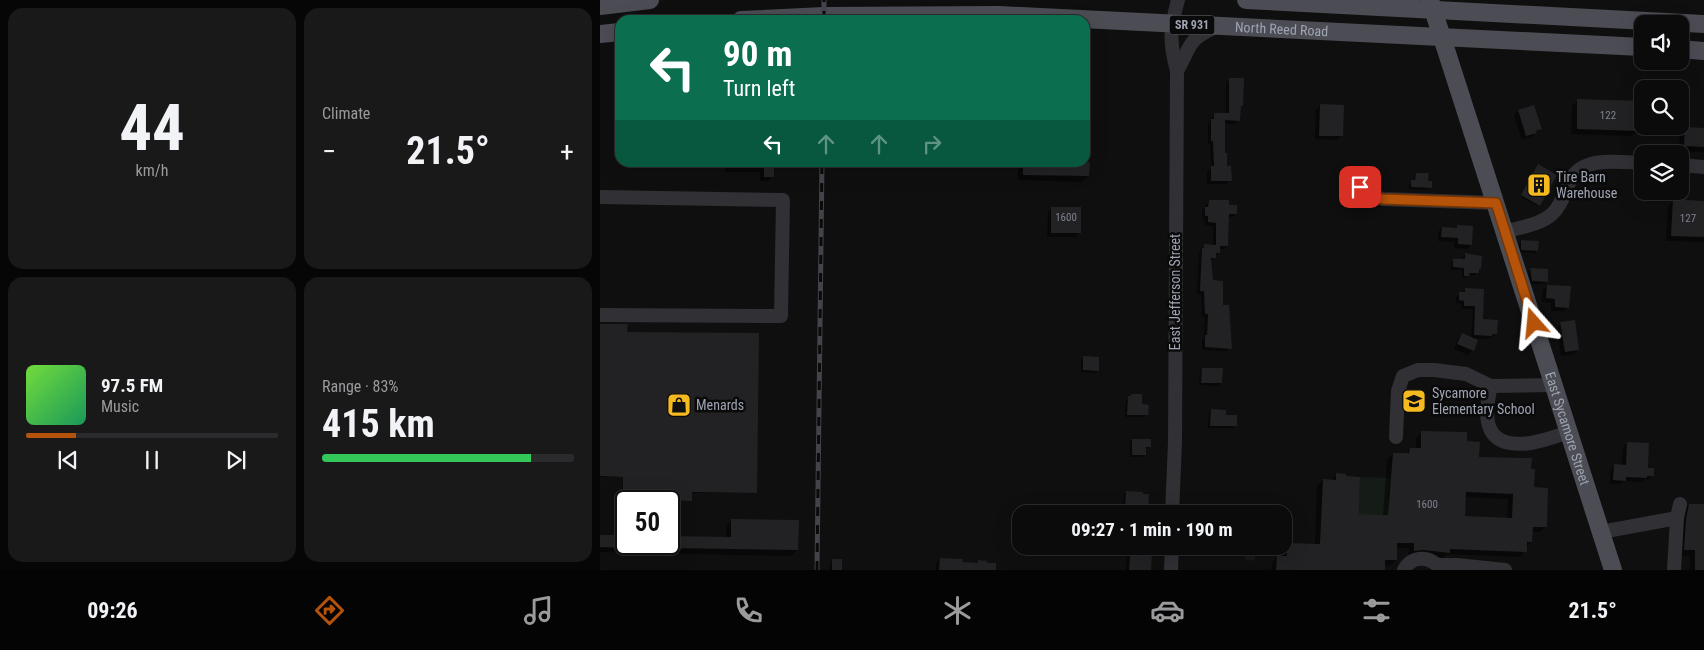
<!DOCTYPE html>
<meta charset="utf-8">
<style>
:root{--surface:#0b0b0c;--page:#19191a;--text:#f1f3f6;--muted:#9a9b9d;--line:#2b2b2d;--accent:#b45309}
body{margin:0;font-family:"Roboto Condensed",sans-serif;background:var(--page);color:var(--text);height:100vh;display:flex;flex-direction:column;font-size:19px;white-space:nowrap}
*{box-sizing:border-box;margin:0}
p{font-size:16px;color:var(--muted)}
.icon{flex:none;width:28px;height:28px;fill:none;stroke:currentColor;stroke-width:2;stroke-linecap:round;stroke-linejoin:round}
.map{position:relative;flex:1;overflow:hidden}
.sheet{display:flex;flex-direction:column;gap:8px;padding:8px;background:#060607;width:600px}
.sheet>*{flex:none}
.banner{position:absolute;left:15px;top:15px;width:475px;height:152px;border-radius:15px;box-shadow:0 5px 20px #0002,0 0 0 1px var(--line);background:#0b6e4f;color:#fff;overflow:hidden}
.buttons{position:absolute;left:1034px;top:15px;display:grid;gap:10px}
.buttons a{display:grid;place-items:center;width:55px;height:55px;border-radius:10px;background:var(--surface);box-shadow:0 5px 20px #0002,0 0 0 1px var(--line);font-size:25px}
.speed{position:absolute;left:15px;top:490px;display:flex;gap:10px;font-size:25px;font-weight:700;text-align:center}
.speed>*{display:grid;place-content:center;width:65px;height:65px;border-radius:50%;background:var(--surface);box-shadow:0 5px 20px #0002,0 0 0 1px var(--line);line-height:1}
.speed .limit{border:2px solid #111;border-radius:8px;background:#fff;color:#111}
.pin{position:absolute;display:grid;place-items:center;width:42px;height:42px;color:#fff;margin:-21px;border-radius:10px;box-shadow:0 2px 8px #0006}
.me{position:absolute;width:55px;margin:-28px;rotate:342deg;stroke-linejoin:round;filter:drop-shadow(0 0 4px #0008)}
.turn{display:flex;align-items:center;gap:18px;height:105px;padding:0 25px;font-size:22px}
.turn .icon{width:65px;height:65px;stroke-width:2.5}
.turn b{display:block;font-size:35px;line-height:42px}
.lanes{display:flex;align-items:center;height:48px;padding:0 25px;background:#0003;justify-content:center;gap:25px;direction:ltr}
.lanes .off{opacity:.35}
.big{font-size:38px;font-weight:700;line-height:1.1}
.sheet .tile{flex:1;display:flex;flex-direction:column;justify-content:center;gap:8px;min-width:0;padding:0 18px;border-radius:15px;background:var(--page)}
.sheet .dial{align-items:center;gap:0}
.dial b{font-size:65px;line-height:1}
.song{display:flex;align-items:center;gap:15px}
.cover{width:60px;height:60px;border-radius:8px;background:linear-gradient(135deg,hsl(100 70% 55%),hsl(150 70% 35%))}
.played{height:5px;border-radius:2px;background:linear-gradient(90deg,var(--accent) 20%,var(--line) 20%)}
.keys{display:flex;justify-content:space-around;direction:ltr}
.heat{display:flex;justify-content:space-between;align-items:center;font-size:28px;direction:ltr}
.charge{height:8px;border-radius:4px;background:linear-gradient(90deg,#34c759 83%,var(--line) 0)}
.sheet .tiles{flex:1;display:grid;gap:8px;grid-template-columns:repeat(2,1fr)}
.trip{position:absolute;left:412px;top:505px;width:280px;height:50px;border-radius:15px;background:var(--surface);box-shadow:0 5px 20px #0002,0 0 0 1px var(--line);font-weight:700;line-height:50px;text-align:center}
.tabs{display:flex;height:80px;justify-content:space-around;align-items:center;background:#040405;color:var(--muted)}
.tabs .icon{width:35px;height:35px}
.tabs .current{color:var(--accent)}
.tabs b{font-size:22px;color:var(--text)}
main{display:flex;flex:1;min-height:0}
.map>svg:first-child{display:block}
.green{fill:#151b16}
.shadow{fill:#0007;fill-rule:evenodd}
.building{fill:#222224;fill-rule:evenodd}
.lines{fill:none;stroke-linecap:round;stroke-linejoin:round}
.minor{stroke:#303035;stroke-width:14}
.major{stroke:#4c4d54;stroke-width:18}
.rail-casing{stroke:#43444a;stroke-width:5}
.rail{stroke:#0a0a0b;stroke-width:3;stroke-dasharray:9;stroke-linecap:butt}
.route-casing{stroke:#753606;stroke-width:12}
.route{stroke:#b45309;stroke-width:9}
.labels{text-anchor:middle;dominant-baseline:central;stroke-width:5;stroke-linejoin:round;paint-order:stroke}
.number-label{font-size:11px;fill:#7f838e}
.shield{fill:#0a0a0b;stroke:#727680;stroke-width:1}
.shield-label{font-size:12px;font-weight:bold;fill:#9fa4b2}
.street-label{font-size:14px;fill:#9fa4b2;stroke:#0a0a0b}
.poi-label{font-size:14px;fill:#9fa4b2;stroke:#0a0a0b;text-anchor:start}
</style>
<main>
<section class="sheet">
<div class="tiles">
<div class="tile dial"><b>44</b><p>km/h</p></div>
<div class="tile"><p>Climate</p>
<div class="heat"><a>−</a><b class="big">21.5°</b><a>+</a></div>
</div>
<div class="tile">
<div class="song"><i class="cover"></i><div><b>97.5 FM</b><p>Music</p></div></div>
<div class="played"></div>
<div class="keys"><svg class="icon" aria-label="previous" viewBox="0 0 24 24"><path d="M18 5L8 12l10 7zM5 5v14"/></svg><svg class="icon" aria-label="pause" viewBox="0 0 24 24"><path d="M8 5v14M16 5v14"/></svg><svg class="icon" aria-label="next" viewBox="0 0 24 24"><path d="M6 5l10 7-10 7zM19 5v14"/></svg></div>
</div>
<div class="tile"><p>Range · 83%</p><b class="big">415 km</b><div class="charge"></div></div>
</div>
</section>
<div class="map">
<svg width="1104" height="570" viewBox="0 0 1104 570">
<rect width="100%" height="100%" fill="#0f0f10"/>
<g class="green">
<polygon points="760,477 792,478 792,482 789,482 788,515 759,514"/>
<polygon points="647,546 655,548 655,559 651,561 646,560 644,555 645,547"/>
</g>
<g class="shadow">
<polygon points="630,79 642,106 639,108 639,120 635,124 623,124 623,154 630,180 627,184 607,184 607,171 611,168 610,144 608,144 608,124 615,114 626,114 626,83"/>
<polygon points="485,89 490,89 488,176 482,182 418,180 418,162 485,162"/>
<polygon points="978,100 1038,130 1032,136 971,134 972,106"/>
<polygon points="720,105 741,136 737,140 715,139 716,110"/>
<polygon points="918,111 940,129 931,137 922,140 914,115"/>
<polygon points="1085,128 1104,129 1104,152 1079,151 1080,134"/>
<polygon points="125,162 172,162 172,177 168,181 160,181 160,172 125,172"/>
<polygon points="937,167 939,205 938,206 921,197"/>
<polygon points="816,174 827,182 831,188 828,190 809,189 809,184 813,181 814,176"/>
<polygon points="609,201 628,206 636,214 632,217 628,217 627,246 624,249 619,249 619,252 611,261 611,282 622,306 630,348 627,351 602,350 602,340 604,338 605,317 602,317 601,294 597,294 599,253 604,246 613,246 613,226 605,225 605,219 602,219 602,211"/>
<polygon points="1073,201 1104,202 1104,242 1066,241 1068,206"/>
<polygon points="452,208 479,233 475,237 447,237 448,212"/>
<polygon points="858,226 871,245 867,249 854,248 854,242 838,241 838,232 842,228 855,229"/>
<polygon points="921,242 937,250 935,253 919,252 919,244"/>
<polygon points="865,255 880,268 875,275 869,275 865,278 862,278 862,270 851,270 851,263 853,260 863,261 863,257"/>
<polygon points="931,269 947,282 944,284 929,284 928,272"/>
<polygon points="947,286 968,307 964,311 951,311 951,303 942,302 943,290"/>
<polygon points="866,289 883,290 882,320 895,333 892,337 887,339 871,338 873,309 861,309 861,304 856,303 856,297"/>
<polygon points="961,323 978,350 973,354 961,356 957,327"/>
<polygon points="0,325 26,333 156,492 155,493 91,493 90,501 22,500 23,477 0,477"/>
<polygon points="862,335 873,350 868,355 854,349 858,339"/>
<polygon points="484,358 498,370 495,373 481,372 481,360"/>
<polygon points="602,369 621,383 618,386 599,385 600,372"/>
<polygon points="531,395 547,415 545,417 525,417 526,400"/>
<polygon points="611,411 624,416 635,425 633,428 608,428 609,413"/>
<path d="M822,432L865,443L878,458L930,470L933,489L945,527L940,532H931V542L920,557L847,554L843,558L817,555L808,556L809,548H796L795,560L790,566L784,565L783,570H671L672,563L677,557H682V550L688,544L715,545L717,486L723,480L731,481L736,475L758,515L783,516L787,460L793,454H805L810,449H816V438ZM865,497L908,499L907,519L864,517Z"/>
<polygon points="533,440 549,447 545,449 545,455 542,457 530,457 530,442"/>
<polygon points="1027,443 1052,475 1048,480 1044,479 1042,482 1024,481 1021,484 1010,484 1010,470 1014,466 1022,466 1023,447"/>
<polygon points="526,492 547,514 526,514 526,508 523,508 524,495"/>
<polygon points="1089,505 1104,506 1104,570 1090,570 1090,556 1079,555 1083,511"/>
<polygon points="132,520 197,550 191,556 0,552 0,536 26,537 26,544 69,544 69,537 126,538 126,526"/>
<polygon points="531,553 550,570 526,570 527,556"/>
<polygon points="340,559 361,564 376,564 378,562 385,570 336,570 336,563"/>
<polygon points="232,560 241,570 230,570 230,563"/>
</g>
<g class="building">
<polygon points="629,78 644,78 643,106 641,106 640,121 625,120 625,153 627,153 627,166 631,166 632,181 611,181 611,166 614,166 613,141 611,141 611,119 614,119 614,113 629,113"/>
<polygon points="977,99 1040,101 1039,131 977,129"/>
<polygon points="720,104 744,105 743,136 719,136"/>
<polygon points="934,105 942,129 936,131 937,133 926,136 918,110"/>
<polygon points="1085,127 1104,128 1104,147 1084,146"/>
<rect x="164" y="162" width="10" height="15"/>
<polygon points="423,162 490,162 489,176 423,175"/>
<polygon points="938,164 957,175 940,206 921,195"/>
<polygon points="816,173 829,173 828,181 832,181 832,188 811,187 811,180 815,180"/>
<polygon points="1073,199 1104,201 1104,237 1071,236"/>
<polygon points="609,200 629,200 629,205 637,205 637,214 629,214 628,246 620,246 620,253 616,253 616,258 611,258 613,280 623,281 623,305 629,305 632,349 605,347 605,335 607,335 608,314 605,314 604,291 600,291 602,248 604,248 604,244 616,245 616,223 608,222 608,216 605,216 605,207 608,207"/>
<rect x="451" y="207" width="30" height="26"/>
<polygon points="857,225 873,226 872,245 858,244 858,238 841,237 842,227 857,228"/>
<polygon points="921,240 939,241 938,251 921,250"/>
<polygon points="865,253 882,256 881,269 879,269 879,273 870,273 869,276 864,276 864,268 853,267 853,259 865,259"/>
<polygon points="930,268 948,269 948,282 932,281"/>
<polygon points="947,285 971,286 969,308 955,307 955,299 946,298"/>
<polygon points="865,288 884,289 883,319 898,320 897,334 892,334 892,336 874,335 875,306 864,306 864,301 859,300 859,292 865,292"/>
<polygon points="975,320 979,350 965,352 960,322"/>
<polygon points="0,324 28,324 27,332 159,333 157,493 92,492 92,501 23,500 23,477 0,476"/>
<polygon points="862,333 878,340 874,351 857,344"/>
<polygon points="483,356 499,357 499,371 483,370"/>
<polygon points="602,368 623,368 622,383 601,383"/>
<polygon points="531,394 542,394 542,404 549,405 548,415 527,415 528,396 531,396"/>
<polygon points="611,409 626,410 626,415 637,415 637,426 610,426"/>
<path d="M821,431L867,432V441L880,442L879,457L932,458L931,469H935L934,487L948,488L947,527H933L932,542H927V552L850,549V553L823,550L814,551V543H797V560H785V570H676L677,556H687V543L720,544L723,479L736,480V473L746,474V476L760,477L759,514L788,515L793,453H809L810,448H821ZM866,492L913,494L912,518L865,516Z"/>
<polygon points="532,439 551,439 551,447 546,447 546,455 532,455"/>
<polygon points="1027,442 1049,443 1048,468 1054,468 1054,476 1047,476 1047,478 1026,477 1026,481 1013,480 1014,464 1026,465"/>
<polygon points="526,491 543,492 543,494 549,494 548,514 530,514 531,506 525,506"/>
<polygon points="1089,504 1104,504 1104,570 1095,570 1095,550 1084,550 1086,519"/>
<polygon points="131,519 199,520 198,550 69,548 69,536 131,537"/>
<polygon points="0,535 26,535 26,548 0,547"/>
<polygon points="530,552 552,553 551,570 529,570"/>
<polygon points="340,558 363,559 362,562 378,563 378,560 387,561 387,563 396,563 396,570 339,570"/>
<rect x="232" y="559" width="10" height="11"/>
</g>
<g class="lines">
<g class="minor">
<path d="M577,71C593,44 585,41 618,26"/>
<polyline points="1080,165 1104,167"/>
<polyline points="760,187 768,195 783,199 896,203"/>
<polyline points="0,197 183,200 181,316 0,315"/>
<path d="M905,232C920,227 940,225 952,214C961,206 964,194 969,183C981,155 1018,162 1042,163"/>
<path d="M891,386C882,422 886,449 931,443C944,441 957,436 969,432"/>
<polyline points="796,437 798,391 803,376 818,370 834,370 866,374 891,386 954,385"/>
<path d="M572,514L575,442L577,71C569,42 570,29 578,0"/>
<polyline points="1001,532 1077,518 1080,504"/>
<polyline points="837,565 857,565 905,570"/>
<polyline points="571,570 572,546"/>
<path d="M804,570C812,554 832,556 841,570"/>
<polyline points="1074,570 1077,518"/>
</g>
<g class="major">
<polyline points="646,0 1104,24"/>
<path id="s1" d="M830,0L1013,570"/>
<polyline points="0,6 50,0"/>
<path id="s2" d="M141,20L224,16L399,15L1042,47"/>
<polyline points="0,34 20,32"/>
<polyline points="1080,49 1104,51"/>
</g>
<g class="rail-casing">
<g id="rail">
<polyline points="224,20 224,0"/>
<polyline points="217,570 222,162"/>
</g>
</g>
<use href="#rail" class="rail"/>
</g>
<g class="lines">
<g class="route-casing">
<polyline id="route" points="760,187 768,195 783,199 896,203 934,323"/>
</g>
<use href="#route" class="route"/>
</g>
<defs>
<g id="building-square" transform="scale(1.25)"><rect x="-9" y="-9" width="18" height="18" rx="4" fill="#f6ba21" stroke="#0a0a0b"/><path d="M-4-6H4V6H1V3H-1V6H-4ZM-2.5-4.3h1.7v1.8h-1.7ZM.8-4.3h1.7v1.8H.8ZM-2.5-1h1.7V.8h-1.7ZM.8-1h1.7V.8H.8Z" fill="#111"/></g>
<g id="school-square" transform="scale(1.25)"><rect x="-9" y="-9" width="18" height="18" rx="4" fill="#f6ba21" stroke="#0a0a0b"/><path d="M0-5L7-2L0 1L-7-2ZM-4 1L0 2.5L4 1V4Q0 6-4 4Z" fill="#111"/></g>
<g id="shop-square" transform="scale(1.25)"><rect x="-9" y="-9" width="18" height="18" rx="4" fill="#f6ba21" stroke="#0a0a0b"/><path d="M-5-2.5h2.3a2.7 3.5 0 0 1 5.4 0H5L5.5 6h-11ZM-1.5-2.5h3a1.5 2.3 0 0 0-3 0Z" fill="#111"/></g>
</defs>
<g fill-rule="evenodd">
<use href="#building-square" x="939" y="185"/>
<use href="#school-square" x="814" y="401"/>
<use href="#shop-square" x="79" y="405"/>
</g>
<g class="labels">
<g class="number-label">
<text x="1008" y="115">122</text>
<text x="466" y="217">1600</text>
<text x="1088" y="218">127</text>
<text x="827" y="504">1600</text>
</g>
<rect class="shield" x="569.5" y="15.5" width="45" height="19" rx="4"/>
<g class="shield-label">
<text x="592" y="25">SR 931</text>
</g>
<g class="street-label">
<text stroke="none"><textPath href="#s2" startOffset="541">North Reed Road</textPath></text>
<text transform="translate(575 292) rotate(-90)">East Jefferson Street</text>
<text stroke="none"><textPath href="#s1" startOffset="450">East Sycamore Street</textPath></text>
</g>
<g class="poi-label">
<text x="956" y="177">Tire Barn<tspan x="956" dy="16">Warehouse</tspan></text>
<text x="832" y="393">Sycamore<tspan x="832" dy="16">Elementary School</tspan></text>
<text x="96" y="405">Menards</text>
</g>
</g>
</svg>
<div class="buttons">
<a><svg class="icon" aria-label="sound" viewBox="0 0 24 24"><path d="M4 9h4l5-4v14l-5-4H4zM17 9q2 3 0 6"/></svg></a>
<a><svg class="icon" aria-label="search" viewBox="0 0 24 24"><circle cx="10" cy="10" r="6"/><path d="M15 15l6 6"/></svg></a>
<a><svg class="icon" aria-label="layers" viewBox="0 0 24 24"><path d="M12 4l9 5-9 5-9-5zM3 14l9 5 9-5"/></svg></a>
</div>
<div class="speed"><div class="limit">50</div></div>
<div class="pin" style="left:760px;top:187px;background:#d93025"><svg class="icon" aria-label="arrive" viewBox="0 0 24 24"><path d="M6 21V4h12l-3 4 3 4H6"/></svg></div>
<svg class="me" style="left:934px;top:323px" viewBox="-20 -20 40 40"><path d="M0-17L14 15 0 8-14 15z" fill="#b45309" stroke="#fff" stroke-width="4"/></svg>
<div class="trip">09:27 · 1 min · 190 m</div>
<div class="banner">
<div class="turn"><svg class="icon" aria-label="left" viewBox="0 0 24 24"><path d="M17 20v-9H6M10 6l-5 5 5 5"/></svg><div><b>90 m</b>Turn left</div></div>
<div class="lanes"><svg class="icon" aria-label="left" viewBox="0 0 24 24"><path d="M17 20v-9H6M10 6l-5 5 5 5"/></svg><svg class="icon off" aria-label="ahead" viewBox="0 0 24 24"><path d="M12 20V5M6 11l6-6 6 6"/></svg><svg class="icon off" aria-label="ahead" viewBox="0 0 24 24"><path d="M12 20V5M6 11l6-6 6 6"/></svg><svg class="icon off" aria-label="right" viewBox="0 0 24 24"><path d="M7 20v-9h11M14 6l5 5-5 5"/></svg></div>
</div>
</div>
</main>
<nav class="tabs">
<b>09:26</b>
<svg class="icon current" aria-label="directions" viewBox="0 0 24 24"><path d="M12 3l9 9-9 9-9-9zM9 14v-3h6M13 9l2 2-2 2"/></svg>
<svg class="icon" aria-label="music" viewBox="0 0 24 24"><path d="M9 18V5l10-2v13"/><circle cx="6" cy="18" r="3"/><circle cx="16" cy="16" r="3"/></svg>
<svg class="icon" aria-label="phone" viewBox="0 0 24 24"><path d="M5 4h4l2 5-3 2q2 4 5 5l2-3 5 2v4C11 20 4 13 5 4z"/></svg>
<svg class="icon" aria-label="climate" viewBox="0 0 24 24"><path d="M12 3v18M4 7l16 10M4 17L20 7"/></svg>
<svg class="icon" aria-label="car" viewBox="0 0 24 24"><path d="M5 17H2v-5l4-1 3-4h7l3 4 3 1v5h-3M9 17h6M6 11h13"/><circle cx="7" cy="17" r="2"/><circle cx="17" cy="17" r="2"/></svg>
<svg class="icon" aria-label="filters" viewBox="0 0 24 24"><path d="M4 7h16M4 17h16"/><circle cx="9" cy="7" r="2"/><circle cx="15" cy="17" r="2"/></svg>
<b>21.5°</b>
</nav>
